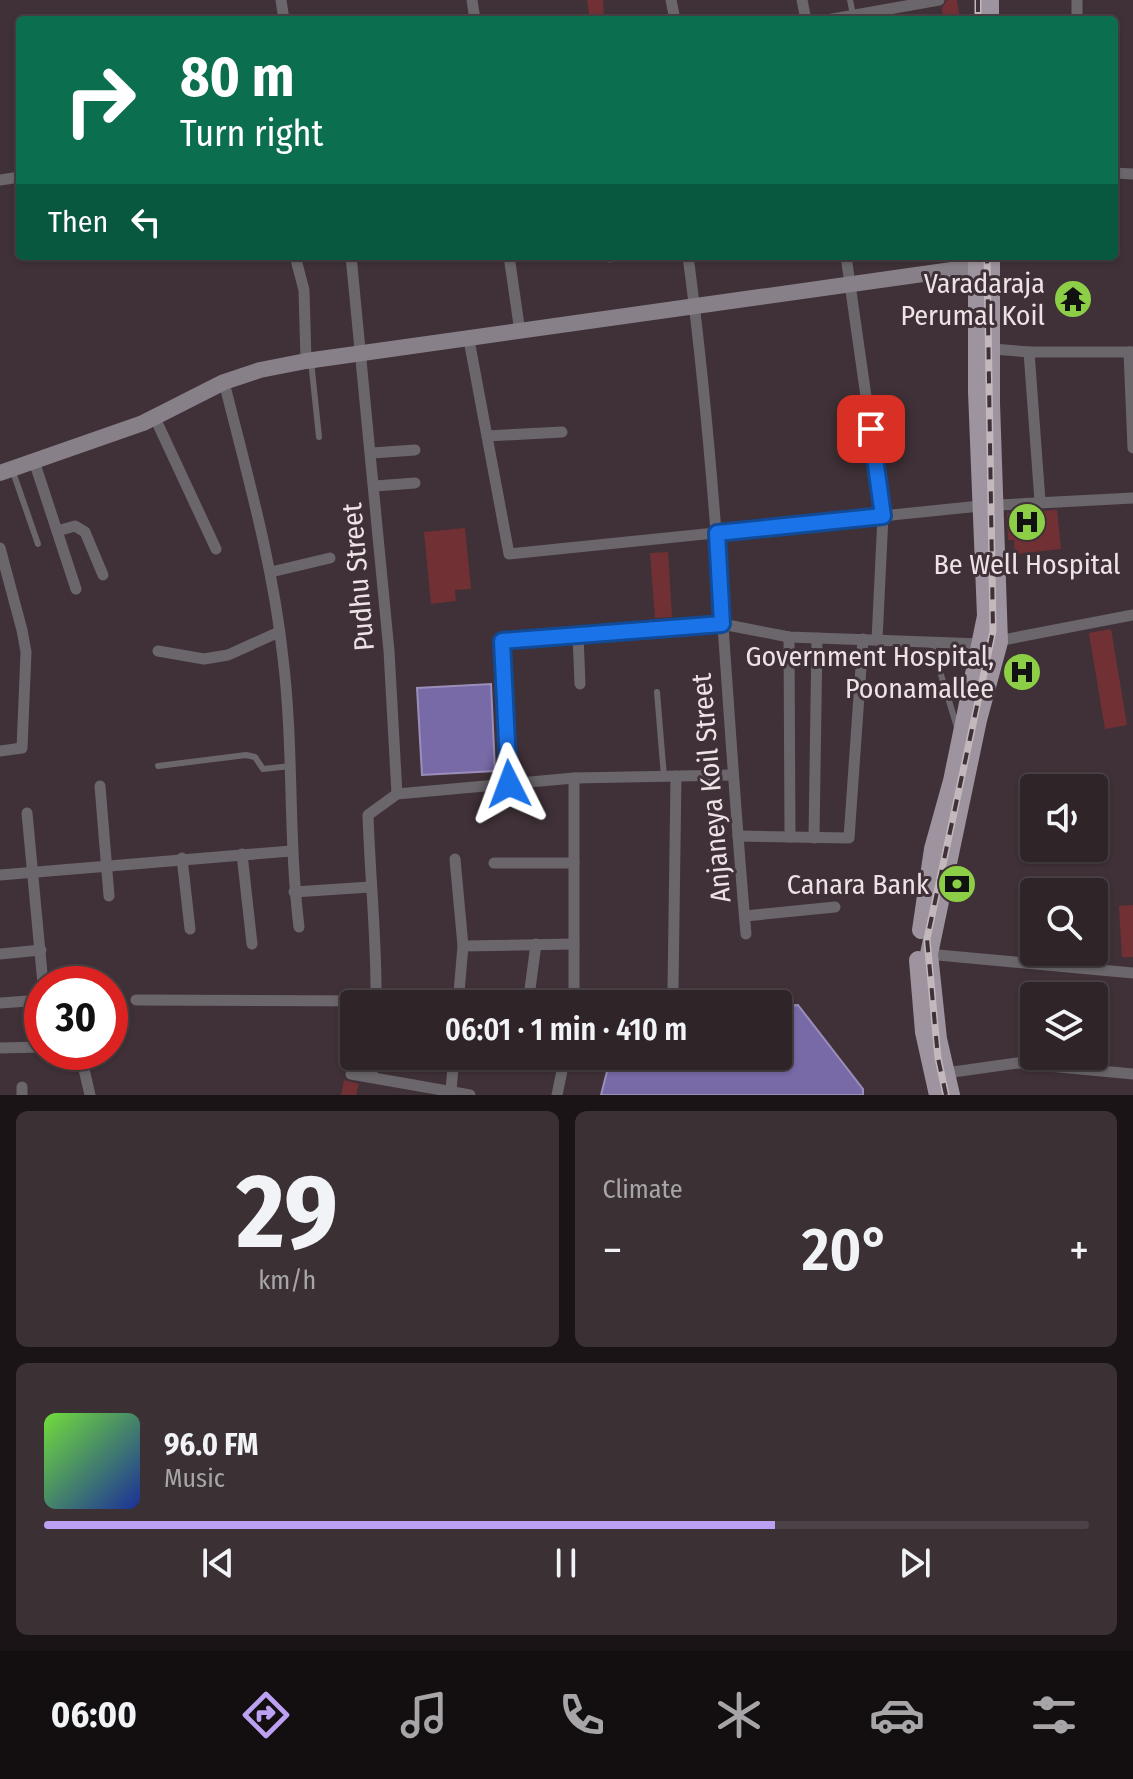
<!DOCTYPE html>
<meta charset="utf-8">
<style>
:root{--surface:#2f2529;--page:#3b3135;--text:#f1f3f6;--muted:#a7a5a8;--line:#4a4246;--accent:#bca0f2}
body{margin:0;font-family:"Fira Sans Condensed",sans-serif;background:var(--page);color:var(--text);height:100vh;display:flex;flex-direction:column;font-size:30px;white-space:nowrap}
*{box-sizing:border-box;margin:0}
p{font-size:26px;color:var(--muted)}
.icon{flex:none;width:44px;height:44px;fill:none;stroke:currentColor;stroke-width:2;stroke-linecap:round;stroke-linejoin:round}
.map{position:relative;height:1095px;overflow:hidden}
.sheet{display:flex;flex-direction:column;gap:16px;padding:16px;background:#1a1417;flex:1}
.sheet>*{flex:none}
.hud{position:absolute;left:16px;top:16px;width:1102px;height:244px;border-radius:8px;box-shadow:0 2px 6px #0004,0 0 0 2px var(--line);background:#0b6e4f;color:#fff;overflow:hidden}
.tools{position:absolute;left:1020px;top:774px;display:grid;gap:16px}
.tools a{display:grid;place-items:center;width:88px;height:88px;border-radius:8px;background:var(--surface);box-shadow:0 2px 6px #0004,0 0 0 2px var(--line);font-size:40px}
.speed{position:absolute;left:24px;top:966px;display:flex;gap:16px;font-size:40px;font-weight:700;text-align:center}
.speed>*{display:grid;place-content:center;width:104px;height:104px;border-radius:50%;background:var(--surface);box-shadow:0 2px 6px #0004,0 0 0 2px var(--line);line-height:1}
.speed .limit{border:12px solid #d22;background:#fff;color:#111}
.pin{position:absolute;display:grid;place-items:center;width:68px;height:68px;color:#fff;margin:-34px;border-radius:16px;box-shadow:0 4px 12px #0006}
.me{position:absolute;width:88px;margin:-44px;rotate:357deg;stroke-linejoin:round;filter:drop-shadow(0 0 6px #0008)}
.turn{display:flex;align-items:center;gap:28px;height:168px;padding:0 32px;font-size:36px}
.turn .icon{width:104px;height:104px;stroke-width:2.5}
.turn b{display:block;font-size:56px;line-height:68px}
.then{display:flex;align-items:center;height:76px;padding:0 32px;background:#0003;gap:16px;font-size:30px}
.big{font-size:60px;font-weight:600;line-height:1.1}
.sheet .tile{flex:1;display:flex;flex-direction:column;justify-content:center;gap:12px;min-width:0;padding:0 28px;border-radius:12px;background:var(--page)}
.sheet .dial{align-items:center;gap:0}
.dial b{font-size:104px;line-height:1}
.song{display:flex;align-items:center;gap:24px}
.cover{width:96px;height:96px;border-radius:12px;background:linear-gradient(135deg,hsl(100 70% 55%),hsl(230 70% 35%))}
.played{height:8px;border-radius:4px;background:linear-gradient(90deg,var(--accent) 70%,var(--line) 70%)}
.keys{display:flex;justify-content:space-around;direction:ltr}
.heat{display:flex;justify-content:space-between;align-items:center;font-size:44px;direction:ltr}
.sheet .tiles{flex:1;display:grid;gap:16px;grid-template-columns:1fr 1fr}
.tile:last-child{grid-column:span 2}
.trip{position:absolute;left:340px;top:990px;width:452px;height:80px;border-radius:8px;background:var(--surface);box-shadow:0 2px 6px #0004,0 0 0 2px var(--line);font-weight:600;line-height:80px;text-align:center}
.tab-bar{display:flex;height:128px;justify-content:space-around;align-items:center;background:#130f10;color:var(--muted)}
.tab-bar .icon{width:56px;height:56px}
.tab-bar .selected{color:var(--accent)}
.tab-bar b{font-size:36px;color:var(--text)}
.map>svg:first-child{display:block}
.water{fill:#786aa6;stroke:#9b8eba;stroke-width:2}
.building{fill:#713134}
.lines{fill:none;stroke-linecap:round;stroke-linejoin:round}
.lane{stroke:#6a666b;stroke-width:6}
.street{stroke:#6a666b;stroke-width:11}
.secondary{stroke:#888089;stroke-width:16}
.primary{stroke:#9e949f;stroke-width:18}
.rail-casing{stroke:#c3b8bc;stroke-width:7}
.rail{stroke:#3f3137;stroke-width:4;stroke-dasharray:12;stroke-linecap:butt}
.route-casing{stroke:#114b97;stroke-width:20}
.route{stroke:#1a73e8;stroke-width:14}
.labels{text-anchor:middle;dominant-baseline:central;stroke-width:6;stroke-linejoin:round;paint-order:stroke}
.poi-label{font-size:28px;fill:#ede3e7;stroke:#3f3137;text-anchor:end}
.street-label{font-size:28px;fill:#ede3e7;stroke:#3f3137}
</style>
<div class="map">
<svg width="1133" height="1095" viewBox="0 0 1133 1095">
<rect width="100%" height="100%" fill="#3f3137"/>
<g class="water">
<polygon points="491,684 495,771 422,775 417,688"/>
<polygon points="798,1005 863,1089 863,1095 601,1095 611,1056 778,1056 778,1006"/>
</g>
<g class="building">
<polygon points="587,0 603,0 604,20 590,20"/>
<polygon points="947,0 957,0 960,20 943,20 942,8"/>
<polygon points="1057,510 1061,549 1015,554 1014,540 1008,540 1007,513"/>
<polygon points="465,528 471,589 455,590 456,601 431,604 424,532"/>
<polygon points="668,552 672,617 655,618 650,553"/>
<polygon points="1111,629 1127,725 1105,729 1089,633"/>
<polygon points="1133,905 1133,957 1122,957 1119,906"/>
<polygon points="344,1080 359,1084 356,1095 341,1095"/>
</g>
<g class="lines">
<g class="lane">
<polyline points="850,0 853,15"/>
<polyline points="311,361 319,437"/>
<polyline points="13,472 38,544"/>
<polyline points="931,642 957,727"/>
<polyline points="657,692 664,777"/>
<polyline points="158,766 246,755 255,757 263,769 291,766"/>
</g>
<g class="street">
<polyline points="281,0 284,20"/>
<polyline points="472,0 475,20"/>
<polyline points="671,0 675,20"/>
<polyline points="802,0 806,20"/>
<polyline points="1077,0 1077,20"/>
<polyline points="827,20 939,0"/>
<polyline points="1114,173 1133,174"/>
<polyline points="0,180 20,177"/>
<polyline points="295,256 304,290 306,361"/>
<polyline points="351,256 389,651 397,794"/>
<polyline points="509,256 520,332"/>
<polyline points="610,256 610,257"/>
<path d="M688,256C718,481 726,708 746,934"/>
<polyline points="846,256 883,516 877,640"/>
<polyline points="469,340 509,554 980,506 1133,498"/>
<polyline points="993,349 1029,352 1133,352"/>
<polyline points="1029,352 1040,501"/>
<polyline points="1129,352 1133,448"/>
<path d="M224,382C247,474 273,564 283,658C294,748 288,838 299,927"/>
<polyline points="155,418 216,549"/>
<polyline points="487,436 562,432"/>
<polyline points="372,453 415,450"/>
<polyline points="34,461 76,589"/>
<polyline points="375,486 415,483"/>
<polyline points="57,531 75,526 85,532 103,575"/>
<polyline points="0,548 22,630 26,652 22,748 0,751"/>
<polyline points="271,572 330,558"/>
<polyline points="578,635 580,684"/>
<polyline points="789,637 790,837"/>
<polyline points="158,651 204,659 228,655 279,632"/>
<polyline points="509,784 502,641 722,624 789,637 982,644 1133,615"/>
<polyline points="100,786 109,896"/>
<polyline points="27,813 43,984"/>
<polyline points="738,836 849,838 863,639"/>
<polyline points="814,838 817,638"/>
<polyline points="242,854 252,944"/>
<polyline points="182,858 190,929"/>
<polyline points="455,859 463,946 458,1004"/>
<polyline points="494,863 574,863"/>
<polyline points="0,875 291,851"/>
<polyline points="294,892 370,887"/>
<polyline points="745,916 835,907"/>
<polyline points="463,946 574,944"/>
<polyline points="0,954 41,950"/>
<polyline points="927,954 1133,973"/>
<polyline points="673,988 676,776"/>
<polyline points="136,1000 376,1001"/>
<polyline points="0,1003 42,1000"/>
<path d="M376,1004C377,941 370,878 368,815L397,794L574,778L733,775"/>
<polyline points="528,1004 536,944"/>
<polyline points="574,1004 574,778"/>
<polyline points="0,1048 42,1047"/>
<polyline points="80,1052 90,1095"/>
<polyline points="372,1056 372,1077"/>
<polyline points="946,1073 1017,1063 1133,1074"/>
<polyline points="351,1074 470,1095"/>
<polyline points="451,1090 454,1056"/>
<polyline points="22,1095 22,1087"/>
<polyline points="557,1095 565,1056"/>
</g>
<polyline class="secondary" points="0,473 143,423 224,382 260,370 306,361 987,265"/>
<g class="primary">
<polyline points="990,0 990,20"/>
<polyline points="921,930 933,849 952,781 986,616 977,392 977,256"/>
<polyline points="918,960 924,1032 938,1095"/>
<polyline points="951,1095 938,1039 929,954 978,720 999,642 991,403 991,256"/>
</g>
<g class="rail-casing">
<g id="rail">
<polyline points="978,0 978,20"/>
<polyline points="946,1095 938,1058 927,939 993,631 987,256"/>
</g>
</g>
<use href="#rail" class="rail"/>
</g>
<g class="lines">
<g class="route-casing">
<polyline id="route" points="509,784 502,641 722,624 717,533 883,516 871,429"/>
</g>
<use href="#route" class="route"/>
</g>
<defs>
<g id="temple-disc" transform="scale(2)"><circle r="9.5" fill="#8cce46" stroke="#3f3137"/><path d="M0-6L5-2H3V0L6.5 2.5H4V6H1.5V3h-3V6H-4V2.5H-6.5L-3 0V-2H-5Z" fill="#111"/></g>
<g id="hospital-disc" transform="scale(2)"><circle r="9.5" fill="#8cce46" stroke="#3f3137"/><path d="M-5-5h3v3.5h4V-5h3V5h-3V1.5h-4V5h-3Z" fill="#111"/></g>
<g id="bank-disc" transform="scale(2)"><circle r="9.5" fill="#8cce46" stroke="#3f3137"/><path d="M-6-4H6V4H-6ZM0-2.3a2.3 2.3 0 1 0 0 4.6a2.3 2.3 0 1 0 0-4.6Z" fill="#111"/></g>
</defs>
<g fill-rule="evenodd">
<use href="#temple-disc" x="1073" y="299"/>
<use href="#hospital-disc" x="1027" y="522"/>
<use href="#hospital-disc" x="1022" y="672"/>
<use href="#bank-disc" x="957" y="884"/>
</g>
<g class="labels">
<g class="poi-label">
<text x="1045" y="283">Varadaraja<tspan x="1045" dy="32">Perumal Koil</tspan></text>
<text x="1027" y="564" text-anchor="middle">Be Well Hospital</text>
<text x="994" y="656">Government Hospital,<tspan x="994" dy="32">Poonamallee</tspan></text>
<text x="929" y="884">Canara Bank</text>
</g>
<g class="street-label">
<text transform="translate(358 577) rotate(-95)">Pudhu Street</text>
<text transform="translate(711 788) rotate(-95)">Anjaneya Koil Street</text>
</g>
</g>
</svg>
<div class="tools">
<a><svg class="icon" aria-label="sound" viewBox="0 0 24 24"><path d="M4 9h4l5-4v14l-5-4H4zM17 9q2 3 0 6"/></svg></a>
<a><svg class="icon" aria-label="search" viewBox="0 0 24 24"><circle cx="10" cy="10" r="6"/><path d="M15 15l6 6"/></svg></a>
<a><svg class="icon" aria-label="layers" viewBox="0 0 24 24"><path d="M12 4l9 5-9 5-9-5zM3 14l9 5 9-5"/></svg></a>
</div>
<div class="speed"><div class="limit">30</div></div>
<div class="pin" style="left:871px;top:429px;background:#d93025"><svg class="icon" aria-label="arrive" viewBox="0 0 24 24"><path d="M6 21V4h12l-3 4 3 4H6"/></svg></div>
<svg class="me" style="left:509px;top:784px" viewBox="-20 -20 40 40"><path d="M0-17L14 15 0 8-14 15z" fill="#1a73e8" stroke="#fff" stroke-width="4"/></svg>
<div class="trip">06:01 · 1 min · 410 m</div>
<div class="hud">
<div class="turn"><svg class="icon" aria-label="right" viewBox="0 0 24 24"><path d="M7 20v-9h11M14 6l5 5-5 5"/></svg><div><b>80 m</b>Turn right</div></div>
<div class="then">Then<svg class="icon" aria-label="left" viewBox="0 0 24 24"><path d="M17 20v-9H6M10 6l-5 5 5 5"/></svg></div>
</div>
</div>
<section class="sheet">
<div class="tiles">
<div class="tile dial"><b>29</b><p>km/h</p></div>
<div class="tile"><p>Climate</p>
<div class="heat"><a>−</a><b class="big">20°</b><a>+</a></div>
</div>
<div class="tile">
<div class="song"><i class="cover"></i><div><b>96.0 FM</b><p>Music</p></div></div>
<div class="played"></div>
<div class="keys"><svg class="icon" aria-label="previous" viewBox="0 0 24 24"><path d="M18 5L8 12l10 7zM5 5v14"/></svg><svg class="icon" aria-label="pause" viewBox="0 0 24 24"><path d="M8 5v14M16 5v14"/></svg><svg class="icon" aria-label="next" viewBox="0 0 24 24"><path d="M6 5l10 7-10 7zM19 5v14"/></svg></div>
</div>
</div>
</section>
<nav class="tab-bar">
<b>06:00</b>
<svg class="icon selected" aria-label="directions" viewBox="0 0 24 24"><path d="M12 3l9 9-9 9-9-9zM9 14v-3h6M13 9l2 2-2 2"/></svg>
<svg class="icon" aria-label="music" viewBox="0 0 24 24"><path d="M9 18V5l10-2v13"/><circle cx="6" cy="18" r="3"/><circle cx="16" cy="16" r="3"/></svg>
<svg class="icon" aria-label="phone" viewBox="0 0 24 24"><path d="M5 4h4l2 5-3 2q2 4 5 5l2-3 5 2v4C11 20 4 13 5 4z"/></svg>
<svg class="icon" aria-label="climate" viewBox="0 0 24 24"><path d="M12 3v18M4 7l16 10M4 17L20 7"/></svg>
<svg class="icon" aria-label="car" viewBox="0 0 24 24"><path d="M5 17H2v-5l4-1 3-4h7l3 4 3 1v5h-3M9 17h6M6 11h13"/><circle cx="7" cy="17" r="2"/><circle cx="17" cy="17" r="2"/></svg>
<svg class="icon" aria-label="filters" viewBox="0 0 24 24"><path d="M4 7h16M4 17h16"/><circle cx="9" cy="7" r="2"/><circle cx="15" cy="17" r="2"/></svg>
</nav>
